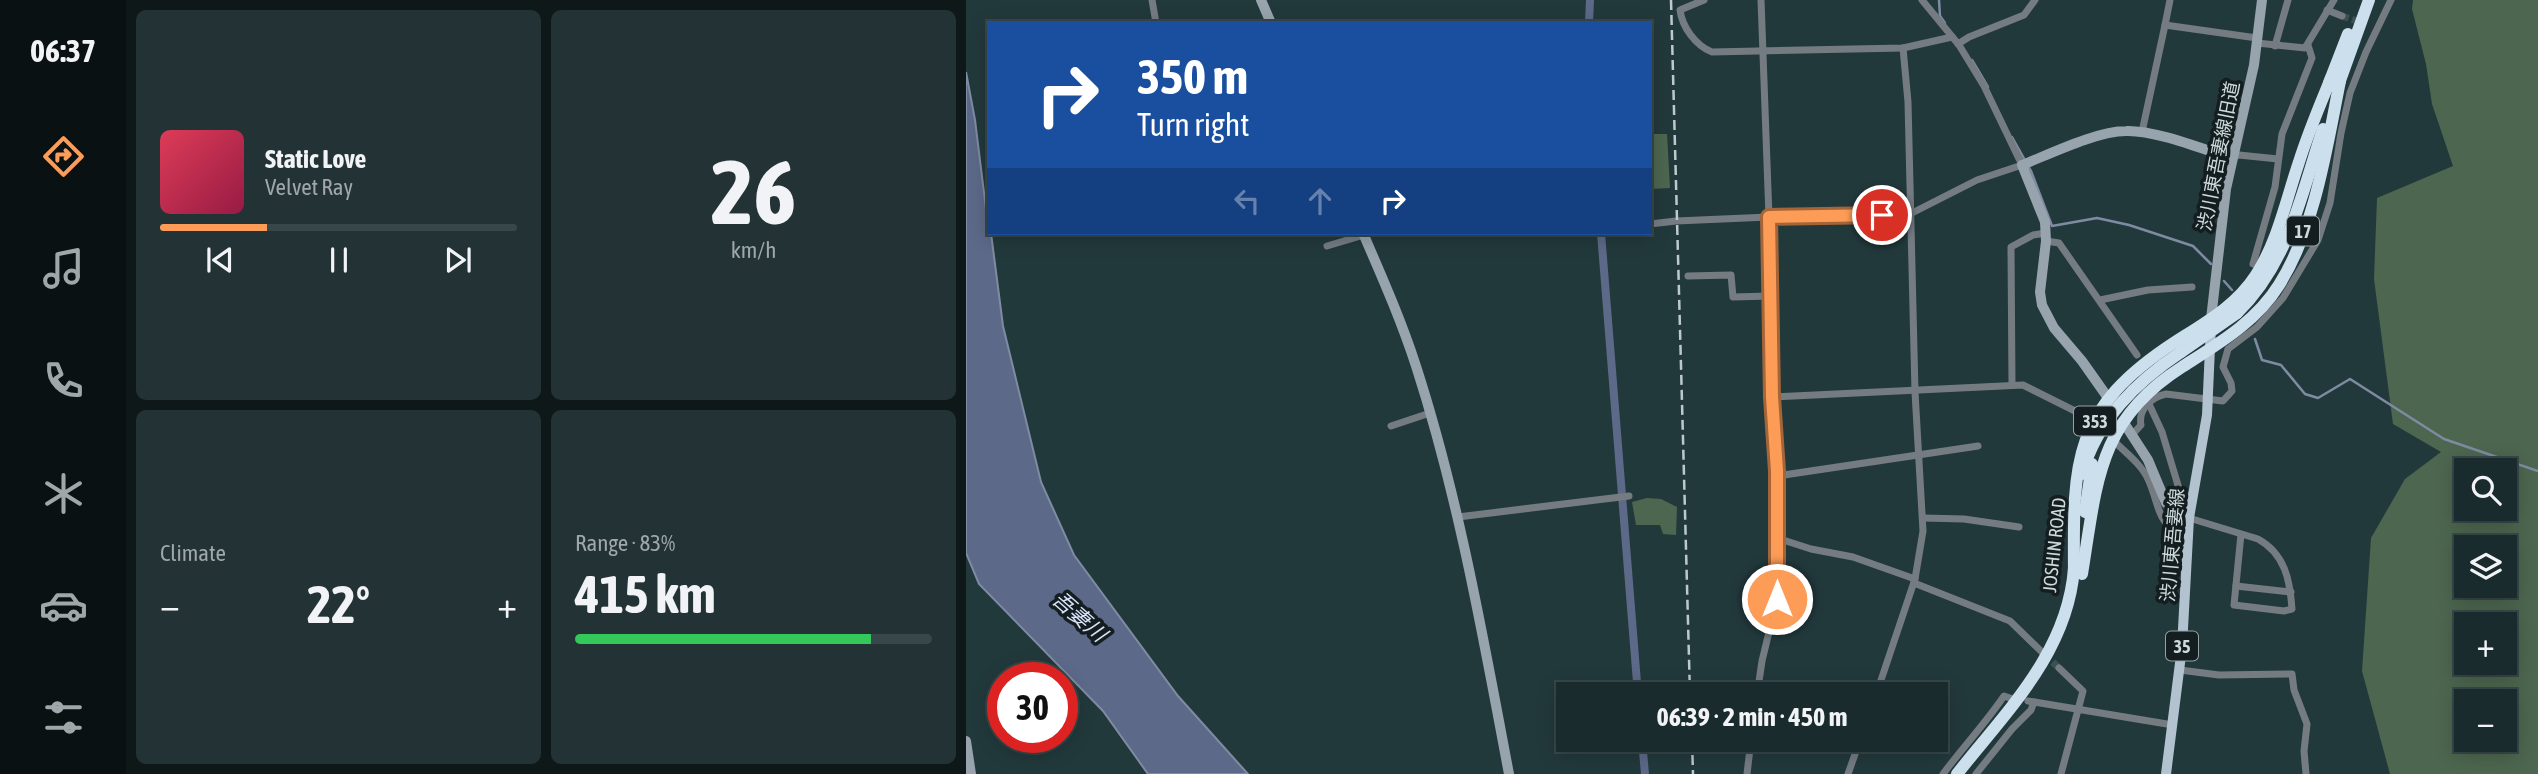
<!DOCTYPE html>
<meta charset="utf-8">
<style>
:root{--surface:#1a2b2d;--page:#233335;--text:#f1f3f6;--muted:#9fa7aa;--line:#384749;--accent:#fd9c57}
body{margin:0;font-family:"Asap Condensed","Noto Sans JP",sans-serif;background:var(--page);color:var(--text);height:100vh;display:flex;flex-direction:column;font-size:26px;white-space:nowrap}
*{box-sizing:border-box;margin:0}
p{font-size:23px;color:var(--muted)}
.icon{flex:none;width:38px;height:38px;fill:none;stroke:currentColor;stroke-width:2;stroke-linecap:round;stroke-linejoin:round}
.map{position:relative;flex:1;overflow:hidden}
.sheet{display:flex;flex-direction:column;gap:10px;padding:10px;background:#0e1819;width:840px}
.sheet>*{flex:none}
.banner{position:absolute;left:21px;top:21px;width:665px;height:214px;border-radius:0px;box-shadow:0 4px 18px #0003,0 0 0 2px var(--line);background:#1a4fa0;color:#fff;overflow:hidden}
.fabs{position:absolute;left:1488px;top:458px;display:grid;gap:14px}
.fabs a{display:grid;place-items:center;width:63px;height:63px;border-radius:0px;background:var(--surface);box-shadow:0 4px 18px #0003,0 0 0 2px var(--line);font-size:35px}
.speed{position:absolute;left:21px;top:662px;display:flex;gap:14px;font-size:35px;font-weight:700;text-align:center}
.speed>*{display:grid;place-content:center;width:91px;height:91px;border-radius:50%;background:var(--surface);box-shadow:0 4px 18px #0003,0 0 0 2px var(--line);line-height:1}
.speed .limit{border:10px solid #d22;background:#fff;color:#111}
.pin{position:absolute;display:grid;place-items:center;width:60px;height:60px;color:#fff;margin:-30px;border:4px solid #fff;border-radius:50%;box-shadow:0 2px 7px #0007}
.me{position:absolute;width:77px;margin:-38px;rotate:0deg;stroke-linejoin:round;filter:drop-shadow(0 0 5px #0008)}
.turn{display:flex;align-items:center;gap:24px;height:147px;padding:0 35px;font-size:32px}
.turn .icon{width:91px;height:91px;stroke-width:2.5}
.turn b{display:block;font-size:49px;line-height:60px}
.lanes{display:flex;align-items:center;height:66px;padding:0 35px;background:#0003;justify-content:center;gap:35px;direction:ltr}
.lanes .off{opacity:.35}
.big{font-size:52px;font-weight:700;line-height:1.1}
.sheet .card{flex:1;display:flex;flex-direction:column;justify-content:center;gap:10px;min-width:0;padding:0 24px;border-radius:10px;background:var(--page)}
.sheet .dial{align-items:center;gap:0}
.dial b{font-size:91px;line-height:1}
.song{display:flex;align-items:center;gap:21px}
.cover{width:84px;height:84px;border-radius:10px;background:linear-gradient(135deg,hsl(350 70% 55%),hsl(340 70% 35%))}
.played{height:7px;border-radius:4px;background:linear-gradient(90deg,var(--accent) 30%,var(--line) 30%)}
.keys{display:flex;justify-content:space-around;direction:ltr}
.heat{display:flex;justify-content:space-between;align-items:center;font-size:38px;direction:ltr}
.charge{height:10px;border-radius:5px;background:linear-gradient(90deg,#34c759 83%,var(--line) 0)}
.sheet .tiles{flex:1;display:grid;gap:10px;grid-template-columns:repeat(2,1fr)}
.trip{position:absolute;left:590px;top:682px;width:392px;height:70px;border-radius:0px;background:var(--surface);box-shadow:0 4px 18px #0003,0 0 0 2px var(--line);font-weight:700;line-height:70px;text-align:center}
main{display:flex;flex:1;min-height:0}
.tab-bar{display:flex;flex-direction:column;width:126px;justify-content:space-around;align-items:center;background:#0a1112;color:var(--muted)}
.tab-bar .icon{width:49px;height:49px}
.tab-bar .selected{color:var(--accent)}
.tab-bar b{font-size:32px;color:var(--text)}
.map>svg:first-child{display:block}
.green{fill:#4d664f;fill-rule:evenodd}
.water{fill:#5d6989;stroke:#7f8ba2;stroke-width:2}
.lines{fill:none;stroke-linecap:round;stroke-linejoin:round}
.stream{stroke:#7f8ba2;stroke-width:2.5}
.canal{stroke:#5d6989;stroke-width:8}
.street-tunnel{stroke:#3c5154;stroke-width:7;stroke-dasharray:7 3.5;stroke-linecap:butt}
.street{stroke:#747c82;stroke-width:7}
.secondary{stroke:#97a4ad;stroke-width:10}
.primary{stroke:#b2c3cf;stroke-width:10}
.highway{stroke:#cbdfed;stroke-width:12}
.rail{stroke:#bccacc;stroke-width:2.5;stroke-dasharray:10 5;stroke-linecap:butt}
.highway-bridge{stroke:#cbdfed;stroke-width:12}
.route-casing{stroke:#a46539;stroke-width:18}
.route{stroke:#fd9c57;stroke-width:12}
.labels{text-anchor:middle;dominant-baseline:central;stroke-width:7;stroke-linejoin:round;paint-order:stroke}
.shield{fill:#141e20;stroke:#96a2a4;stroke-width:2}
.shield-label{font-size:18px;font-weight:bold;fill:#cddadc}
.street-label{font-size:19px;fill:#cddadc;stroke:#141e20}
.water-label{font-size:21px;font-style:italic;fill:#dbe4fb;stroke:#141e20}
</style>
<main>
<nav class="tab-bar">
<b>06:37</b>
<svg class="icon selected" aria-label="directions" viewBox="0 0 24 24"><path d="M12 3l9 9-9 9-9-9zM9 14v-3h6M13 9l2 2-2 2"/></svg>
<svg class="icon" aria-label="music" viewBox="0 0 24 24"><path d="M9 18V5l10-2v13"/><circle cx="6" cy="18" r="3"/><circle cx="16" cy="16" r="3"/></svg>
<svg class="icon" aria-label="phone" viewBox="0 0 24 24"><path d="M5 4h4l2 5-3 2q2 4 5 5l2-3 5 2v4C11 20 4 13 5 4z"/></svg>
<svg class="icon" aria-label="climate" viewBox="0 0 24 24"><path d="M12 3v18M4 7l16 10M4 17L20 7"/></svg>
<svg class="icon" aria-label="car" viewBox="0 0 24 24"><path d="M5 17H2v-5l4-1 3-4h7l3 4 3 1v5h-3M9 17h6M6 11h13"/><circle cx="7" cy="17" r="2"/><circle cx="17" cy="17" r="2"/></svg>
<svg class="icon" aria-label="filters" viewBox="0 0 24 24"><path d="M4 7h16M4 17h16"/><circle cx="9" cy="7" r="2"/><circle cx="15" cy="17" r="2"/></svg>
</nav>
<section class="sheet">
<div class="tiles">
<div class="card">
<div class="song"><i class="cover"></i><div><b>Static Love</b><p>Velvet Ray</p></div></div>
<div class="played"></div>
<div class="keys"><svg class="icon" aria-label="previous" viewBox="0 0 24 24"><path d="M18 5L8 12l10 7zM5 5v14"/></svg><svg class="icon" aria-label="pause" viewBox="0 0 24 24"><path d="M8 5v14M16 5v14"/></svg><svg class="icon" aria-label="next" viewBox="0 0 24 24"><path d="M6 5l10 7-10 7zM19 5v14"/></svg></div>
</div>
<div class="card dial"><b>26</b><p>km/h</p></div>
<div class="card"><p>Climate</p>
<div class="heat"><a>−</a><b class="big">22°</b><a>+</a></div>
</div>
<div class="card"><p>Range · 83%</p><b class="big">415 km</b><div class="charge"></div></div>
</div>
</section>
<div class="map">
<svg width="1572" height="774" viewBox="0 0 1572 774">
<rect width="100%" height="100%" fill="#22393c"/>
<g class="green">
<path d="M1447,0H1572V774H1424L1396,671L1405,538L1439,479L1475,452L1427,424L1408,279L1411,198L1487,166L1466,104L1460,64L1446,9ZM1500,471H1538V509H1500ZM1500,548H1538V586H1500ZM1500,625H1538V663H1500ZM1500,702H1538V740H1500Z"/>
<polygon points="684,134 701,134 704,188 684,189"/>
<polygon points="681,498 695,499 711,507 710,535 697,534 694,525 670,525 666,502"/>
</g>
<polygon class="water" points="0,72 9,120 23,233 25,233 37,326 75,482 108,555 212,696 282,774 182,774 137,711 13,584 0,553"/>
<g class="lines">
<g class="stream">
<polyline points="973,0 974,16 979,23"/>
<polyline points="1006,60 1022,87"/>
<polyline points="1046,137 1065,171 1086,226 1131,218 1163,225 1227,246 1245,264"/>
<polyline points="1258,281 1266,290"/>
<polyline points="1289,339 1296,360 1315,365 1339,394 1352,398 1384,379 1478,439 1572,471"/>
</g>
<g class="canal">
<polyline points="623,23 624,0"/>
<polyline points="635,233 672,695"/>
<polyline points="676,740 679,774"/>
</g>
<g class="street-tunnel">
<polyline points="1376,16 1397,23"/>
<polyline points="1079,655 1093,668"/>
</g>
<g class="street">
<polyline points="186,0 190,23"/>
<path d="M738,0L714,10C716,27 730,46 746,52L937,48L986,37"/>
<polyline points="1361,10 1376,16"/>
<polyline points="1199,25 1204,0"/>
<polyline points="1291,43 1339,48 1368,0"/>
<polyline points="992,44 1003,37 1058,15 1069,0"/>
<polyline points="1309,46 1322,0"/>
<polyline points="1176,132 1199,25 1291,38"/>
<polyline points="1265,158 1273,155 1312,159"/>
<polyline points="684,224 710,221 803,217 944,214 1011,180 1056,165 1018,86 993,45 956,0"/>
<polyline points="1080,241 1093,243 1171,355"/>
<polyline points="361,246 398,235"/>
<polyline points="1287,264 1309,187 1316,134 1346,58 1342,45"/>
<polyline points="722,276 765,275 767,297 804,296"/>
<polyline points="1134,300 1182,290 1226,287"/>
<polyline points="1046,385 1045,247 1067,235 1080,233"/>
<polyline points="806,397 1057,385 1125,419"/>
<polyline points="1183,404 1196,432 1217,502"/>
<polyline points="425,426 464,413"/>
<path d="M1165,436L1175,425C1172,410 1185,397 1200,394L1257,401L1266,391L1265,383L1257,367L1262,349L1291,327L1317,298L1352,240L1364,203L1375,133L1384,93L1400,52L1425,0"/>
<path d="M1149,442C1160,453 1175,464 1182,479C1195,507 1188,523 1221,536"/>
<polyline points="811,476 1012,446"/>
<polyline points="492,517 663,496"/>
<polyline points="957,518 998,519 1053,527"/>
<path d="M1223,518L1292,539C1319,554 1324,580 1326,609L1318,611L1268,605L1275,534"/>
<polyline points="811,538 845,549 887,557 949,579"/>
<polyline points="948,583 1044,621 1079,655"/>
<polyline points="1270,586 1325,592"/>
<polyline points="1093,668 1117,691 1095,774"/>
<polyline points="1214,670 1253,675 1326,674 1328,690 1341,724 1338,751 1340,774"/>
<polyline points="791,695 796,661 811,599 811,471 806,397 803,217 795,0"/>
<polyline points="910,695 949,579 957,531 949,392 942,102 937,48"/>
<polyline points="1062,701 1207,725"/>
<polyline points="781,774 785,740"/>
<polyline points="882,774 894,740"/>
<path d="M977,774C997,747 1019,724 1038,696L1047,699"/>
<polyline points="1010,774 1046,729 1065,710 1068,702"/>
</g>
<g class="secondary">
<polyline points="295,0 305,23"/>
<path d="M397,233C416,277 435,320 450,366C493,499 517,637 543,774"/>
<polyline points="1245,319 1260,189 1288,65 1296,0"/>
<path d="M1140,395L1116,361L1088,328L1076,305L1074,292L1080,241L1079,222L1056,165C1084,154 1131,131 1160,131C1189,130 1236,149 1265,158"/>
<polyline points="1160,426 1182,460 1200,503 1223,518"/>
<polyline points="0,741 5,774"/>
</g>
<polyline class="primary" points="1200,774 1216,647 1223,518 1241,415 1245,325"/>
<g class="highway">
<polyline points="1363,83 1382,34"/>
<polyline points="1371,89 1403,0"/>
<path d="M1271,313C1323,262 1335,195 1357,129"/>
<path d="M1116,474C1131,420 1170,382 1215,352"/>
<polyline points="1119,512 1126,464"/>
<path d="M1108,574C1107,461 1106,409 1209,342C1239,323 1270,306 1290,275C1312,241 1320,200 1333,162C1342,133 1354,105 1365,78"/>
<path d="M1116,574C1131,483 1131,421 1216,367C1252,344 1290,322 1313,285C1349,228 1361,146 1374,81"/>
<path d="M991,774C1040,712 1102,652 1108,568"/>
</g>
<g class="rail">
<polyline points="705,0 724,695"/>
<polyline points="726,740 727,774"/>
</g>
<polyline class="highway-bridge" points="1215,352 1271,313"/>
</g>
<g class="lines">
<g class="route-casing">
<polyline id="route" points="811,599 811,471 806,397 803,217 916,215"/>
</g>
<use href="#route" class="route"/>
</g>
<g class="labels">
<g class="shield">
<rect x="1321" y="216.5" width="32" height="29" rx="5"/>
<rect x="1108" y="406.5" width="42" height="29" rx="5"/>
<rect x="1200" y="631.5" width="32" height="29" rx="5"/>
</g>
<g class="shield-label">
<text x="1337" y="231">17</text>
<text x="1129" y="421">353</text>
<text x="1216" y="646">35</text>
</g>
<g class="street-label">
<text transform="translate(1252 156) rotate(-79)">渋川東吾妻線旧道</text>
<text transform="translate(1088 545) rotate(-84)">JOSHIN ROAD</text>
<text transform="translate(1206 545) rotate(-85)">渋川東吾妻線</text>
</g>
<g class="water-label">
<text transform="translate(114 616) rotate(41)">吾妻川</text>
</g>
</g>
</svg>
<div class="fabs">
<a><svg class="icon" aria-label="search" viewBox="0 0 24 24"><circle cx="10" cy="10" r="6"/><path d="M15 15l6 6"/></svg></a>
<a><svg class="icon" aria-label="layers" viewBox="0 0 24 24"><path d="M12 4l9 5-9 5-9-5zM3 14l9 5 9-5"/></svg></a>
<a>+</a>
<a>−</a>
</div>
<div class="speed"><div class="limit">30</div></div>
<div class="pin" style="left:916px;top:215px;background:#d93025"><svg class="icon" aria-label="arrive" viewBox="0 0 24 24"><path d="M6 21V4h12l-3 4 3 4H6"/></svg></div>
<svg class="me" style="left:811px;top:599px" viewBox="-20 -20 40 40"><circle r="17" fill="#fd9c57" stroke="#fff" stroke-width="3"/><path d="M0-11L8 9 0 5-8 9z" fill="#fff"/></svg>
<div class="trip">06:39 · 2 min · 450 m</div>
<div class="banner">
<div class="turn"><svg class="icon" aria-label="right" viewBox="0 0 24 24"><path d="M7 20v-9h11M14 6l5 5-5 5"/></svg><div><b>350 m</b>Turn right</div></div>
<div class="lanes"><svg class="icon off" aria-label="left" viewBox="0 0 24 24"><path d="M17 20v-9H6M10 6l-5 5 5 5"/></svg><svg class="icon off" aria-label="ahead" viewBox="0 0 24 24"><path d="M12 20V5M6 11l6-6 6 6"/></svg><svg class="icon" aria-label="right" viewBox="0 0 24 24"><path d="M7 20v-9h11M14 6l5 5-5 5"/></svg></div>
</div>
</div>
</main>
